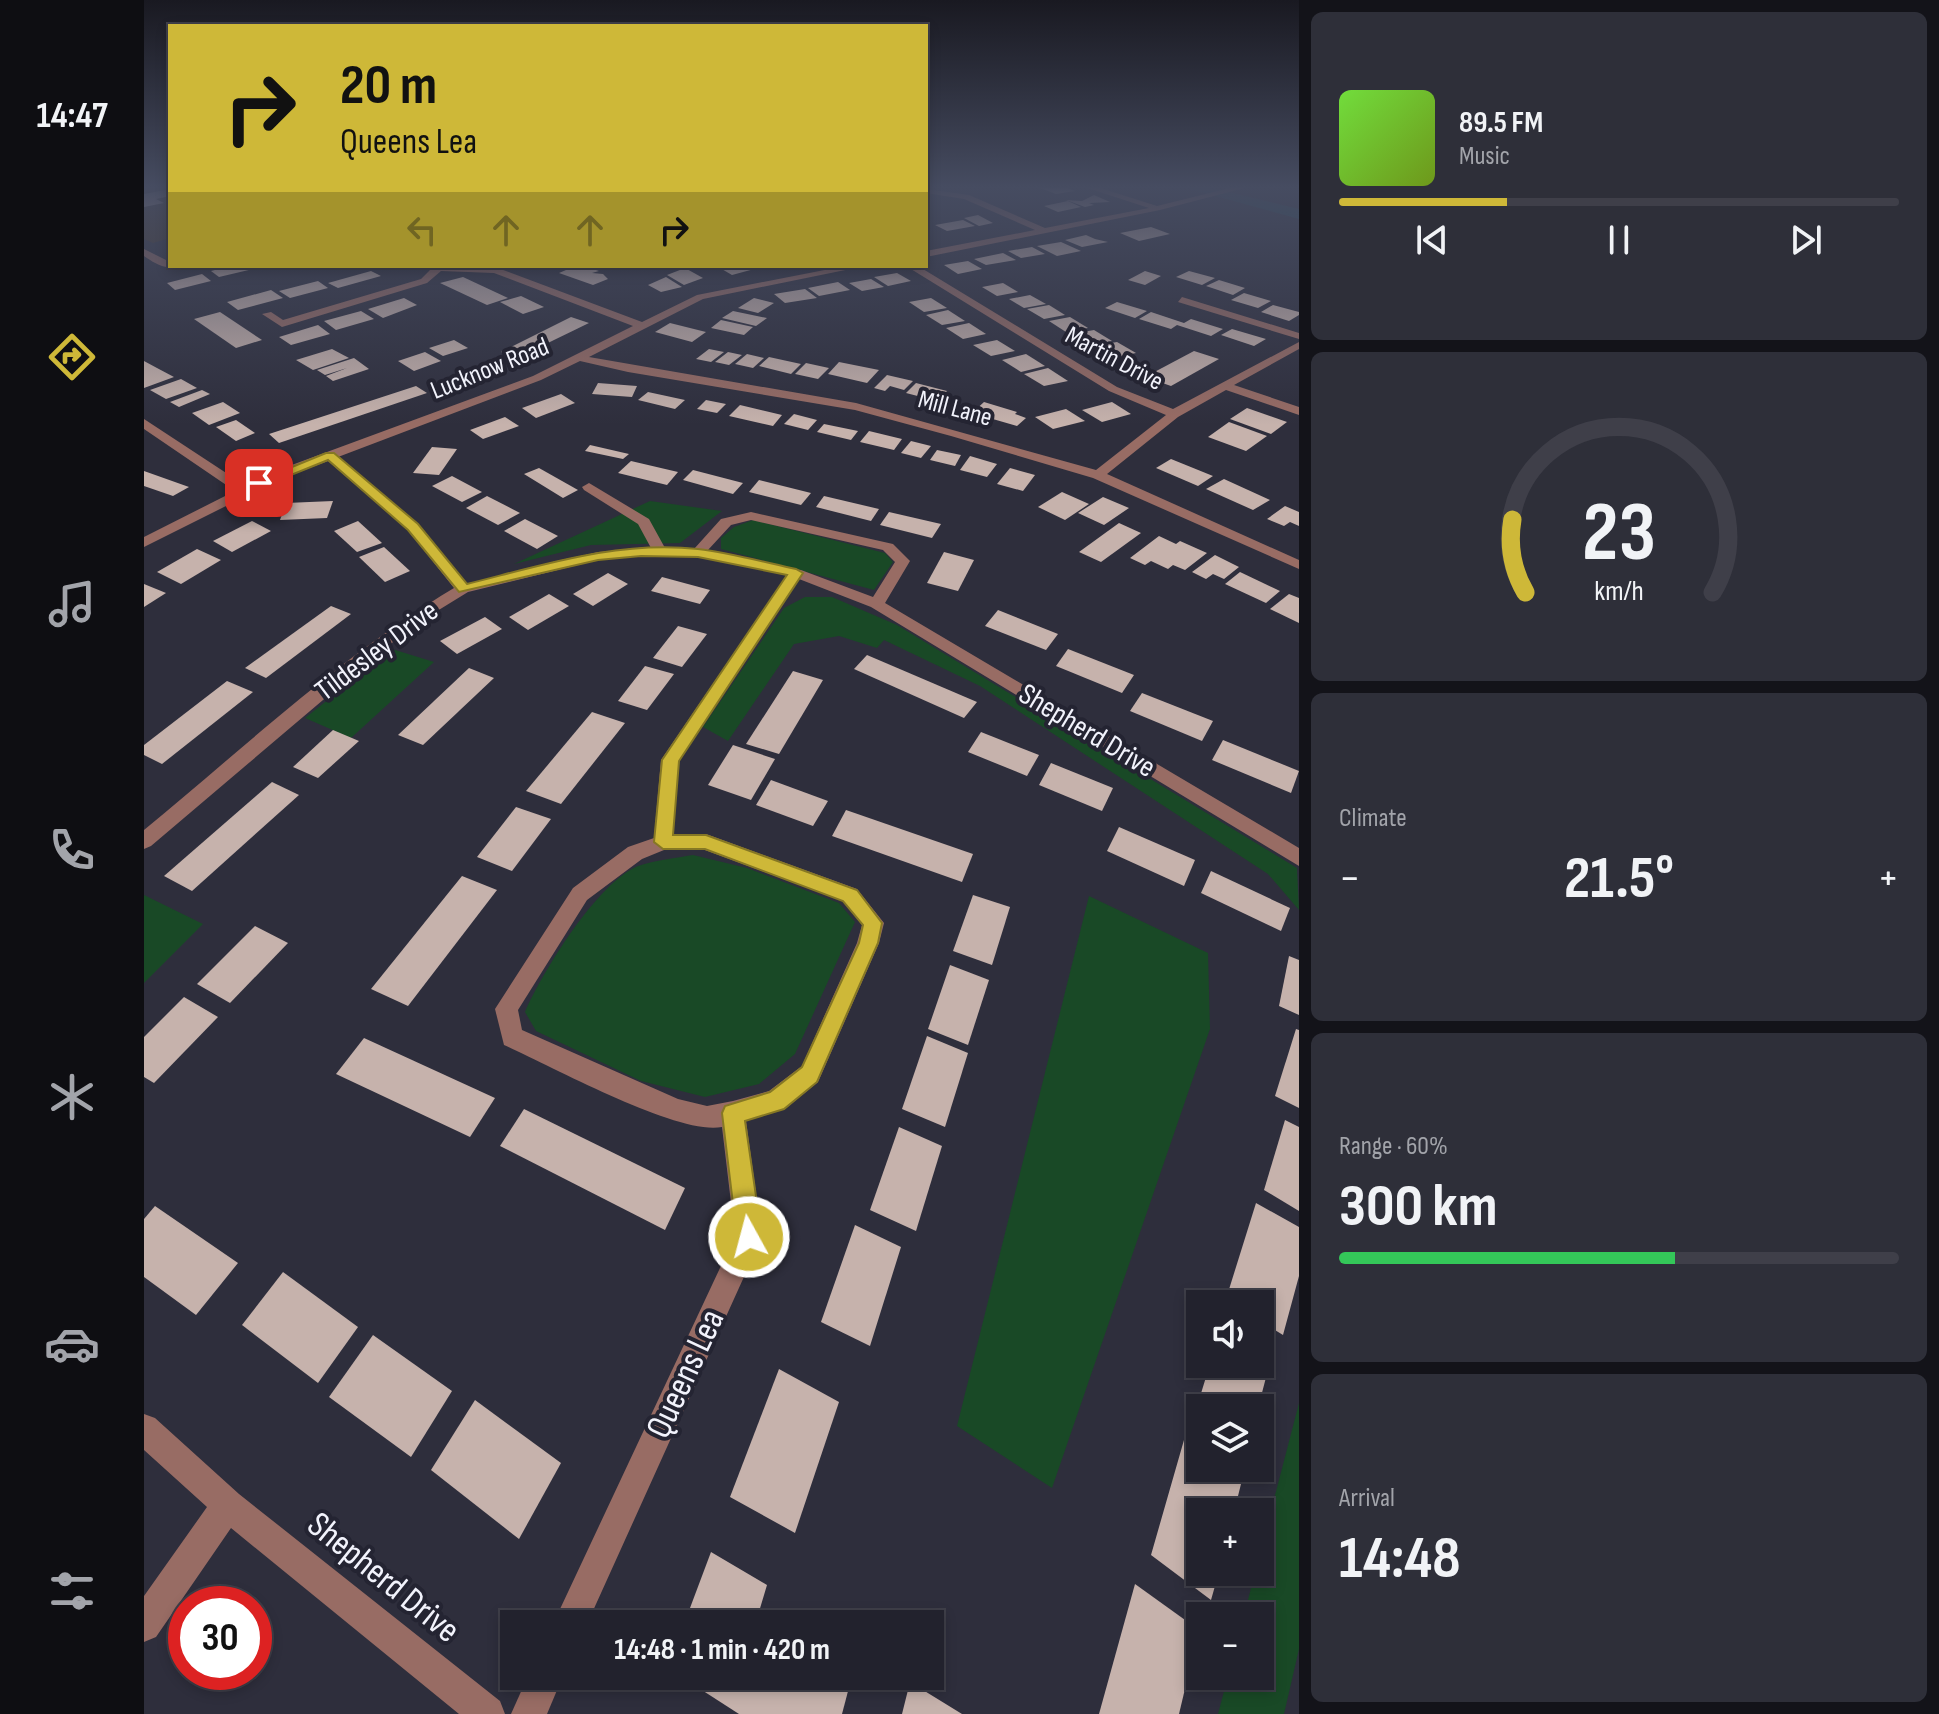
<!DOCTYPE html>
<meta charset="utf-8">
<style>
:root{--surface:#22222d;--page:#2e2f39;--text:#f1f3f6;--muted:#a2a4aa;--line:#3f3f49;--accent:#ceb838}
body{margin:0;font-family:"Sofia Sans Condensed",sans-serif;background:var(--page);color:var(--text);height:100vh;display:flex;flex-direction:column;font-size:30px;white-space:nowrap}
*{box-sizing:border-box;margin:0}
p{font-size:26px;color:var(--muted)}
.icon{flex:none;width:44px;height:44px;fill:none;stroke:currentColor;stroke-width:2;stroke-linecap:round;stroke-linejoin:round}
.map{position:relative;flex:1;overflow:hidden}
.details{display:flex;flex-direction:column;gap:12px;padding:12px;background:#131319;width:640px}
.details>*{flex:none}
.banner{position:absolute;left:24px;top:24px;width:760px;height:244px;border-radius:0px;box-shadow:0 4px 12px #0003,0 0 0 2px var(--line);background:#ceb838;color:#111;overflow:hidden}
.controls{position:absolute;left:1042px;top:1290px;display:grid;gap:16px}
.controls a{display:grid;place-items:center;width:88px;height:88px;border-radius:0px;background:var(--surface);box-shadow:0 4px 12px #0003,0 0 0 2px var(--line);font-size:40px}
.speed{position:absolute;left:24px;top:1586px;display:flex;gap:16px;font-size:40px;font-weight:700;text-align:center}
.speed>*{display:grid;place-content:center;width:104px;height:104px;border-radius:50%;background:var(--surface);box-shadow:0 4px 12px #0003,0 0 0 2px var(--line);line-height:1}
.speed .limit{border:12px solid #d22;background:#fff;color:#111}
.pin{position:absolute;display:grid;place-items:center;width:68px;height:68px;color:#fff;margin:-34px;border-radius:16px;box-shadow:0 4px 12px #0006}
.me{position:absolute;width:88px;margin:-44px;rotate:353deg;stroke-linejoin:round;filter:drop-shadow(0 0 6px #0008)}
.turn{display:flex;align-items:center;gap:28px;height:168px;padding:0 40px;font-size:36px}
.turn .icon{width:104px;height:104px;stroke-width:2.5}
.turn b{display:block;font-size:56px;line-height:68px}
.lanes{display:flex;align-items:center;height:76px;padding:0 40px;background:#0003;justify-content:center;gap:40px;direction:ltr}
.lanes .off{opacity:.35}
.big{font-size:60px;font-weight:700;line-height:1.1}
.details .card{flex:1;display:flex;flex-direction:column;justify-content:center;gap:12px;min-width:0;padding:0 28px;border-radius:12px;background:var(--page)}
.details .dial{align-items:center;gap:0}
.dial svg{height:208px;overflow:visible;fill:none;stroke:var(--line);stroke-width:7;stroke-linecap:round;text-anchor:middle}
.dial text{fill:var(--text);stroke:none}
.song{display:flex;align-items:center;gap:24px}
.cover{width:96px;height:96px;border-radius:12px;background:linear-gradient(135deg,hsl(100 70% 55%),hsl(80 70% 35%))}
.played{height:8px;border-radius:4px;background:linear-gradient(90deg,var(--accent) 30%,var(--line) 30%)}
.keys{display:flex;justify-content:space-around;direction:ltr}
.heat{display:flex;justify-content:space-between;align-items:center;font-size:44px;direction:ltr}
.charge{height:12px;border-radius:6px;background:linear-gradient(90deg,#34c759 60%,var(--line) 0)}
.trip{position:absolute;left:356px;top:1610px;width:444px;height:80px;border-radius:0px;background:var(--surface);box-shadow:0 4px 12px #0003,0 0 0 2px var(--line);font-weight:700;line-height:80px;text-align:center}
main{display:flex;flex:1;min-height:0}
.menu{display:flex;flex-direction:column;width:144px;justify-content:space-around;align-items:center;background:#0e0e12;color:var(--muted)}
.menu .icon{width:56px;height:56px}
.menu .on{color:var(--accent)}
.menu b{font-size:36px;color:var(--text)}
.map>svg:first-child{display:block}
.education{fill:#433427}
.green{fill:#194926}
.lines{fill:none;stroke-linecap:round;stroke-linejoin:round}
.canal{fill:#204b57;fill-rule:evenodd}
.building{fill:#c6b2ac}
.minor{fill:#986c64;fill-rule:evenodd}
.route{fill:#ceb838;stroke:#867824;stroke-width:2}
.labels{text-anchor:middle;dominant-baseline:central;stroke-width:8;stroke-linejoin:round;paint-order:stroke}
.far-street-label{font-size:26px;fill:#f2f3fc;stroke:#242432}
.street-label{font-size:30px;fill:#f2f3fc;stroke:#242432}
.near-street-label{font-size:36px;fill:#f2f3fc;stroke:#242432}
</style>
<main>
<nav class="menu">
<b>14:47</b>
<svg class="icon on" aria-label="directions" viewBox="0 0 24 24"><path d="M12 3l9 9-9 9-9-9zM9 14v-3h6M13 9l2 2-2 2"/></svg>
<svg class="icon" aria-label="music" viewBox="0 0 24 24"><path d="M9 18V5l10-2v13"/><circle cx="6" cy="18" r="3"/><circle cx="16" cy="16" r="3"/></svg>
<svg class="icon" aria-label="phone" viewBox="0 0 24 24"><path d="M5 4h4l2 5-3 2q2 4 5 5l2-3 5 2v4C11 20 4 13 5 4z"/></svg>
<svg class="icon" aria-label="climate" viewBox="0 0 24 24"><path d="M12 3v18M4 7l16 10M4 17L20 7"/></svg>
<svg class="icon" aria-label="car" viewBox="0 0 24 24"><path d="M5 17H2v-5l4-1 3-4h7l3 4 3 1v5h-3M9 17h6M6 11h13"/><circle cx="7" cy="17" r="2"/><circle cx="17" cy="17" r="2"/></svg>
<svg class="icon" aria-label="filters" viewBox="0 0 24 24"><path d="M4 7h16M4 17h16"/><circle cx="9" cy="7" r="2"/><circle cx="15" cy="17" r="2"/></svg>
</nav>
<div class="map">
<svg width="1155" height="1714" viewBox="0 0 1155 1714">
<rect width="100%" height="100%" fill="#2e2e3c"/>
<polygon class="education" points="0,185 26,185 26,238 9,243 0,239"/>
<g class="green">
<polygon points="506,501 578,511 536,543 447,545 370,564"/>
<polygon points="609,520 741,553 749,562 730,590 577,549 577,538 590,527"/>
<polygon points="661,597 688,597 753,625 1153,868 1155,910 1124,874 836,686 740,640 733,648 695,636 650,644 584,741 559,727 640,608"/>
<polygon points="248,649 290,662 207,738 161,718"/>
<path d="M549,855L603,868L695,903L711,922L651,1054L615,1084L561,1097L497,1081L392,1031L381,1012C399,971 453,883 494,866C511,860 532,858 549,855Z"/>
<polygon points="0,895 59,924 0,983"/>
<polygon points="945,896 1064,953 1066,1029 908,1488 813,1426"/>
<polygon points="1155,1403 1155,1649 1140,1714 1074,1714 1084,1676 1116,1676 1116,1616 1100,1616 1111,1572 1116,1572 1116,1553"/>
</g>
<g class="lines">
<polygon class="canal" points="1031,185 1056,185 1155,209 1155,219"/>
</g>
<g class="building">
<polygon points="916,185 931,191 912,194 896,188"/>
<polygon points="26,189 26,196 12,199 20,203 0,207 0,194"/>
<polygon points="950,195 966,202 945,203 950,205 941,207 922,200 938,201"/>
<polygon points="924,201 937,207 914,212 900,206"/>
<polygon points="834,215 849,223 835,226 820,218"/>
<polygon points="819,220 831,226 803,231 791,225"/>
<polygon points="1007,227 1026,234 995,241 976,233"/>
<polygon points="942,235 951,239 964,242 938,247 921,240"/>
<polygon points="917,242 937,251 913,256 893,246"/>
<polygon points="888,247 901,254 877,258 864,251"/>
<polygon points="859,253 872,260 842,265 830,259"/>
<polygon points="824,261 838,269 814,274 800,265"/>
<polygon points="86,266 105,266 109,269 75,277 67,271"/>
<polygon points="583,266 610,266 614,268 588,275 576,268"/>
<polygon points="429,267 449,269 455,271 448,273 459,274 464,279 449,285 415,273"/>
<polygon points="541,268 559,278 540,285 523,275"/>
<polygon points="227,271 237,276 194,288 184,283"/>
<polygon points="1001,271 1017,276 1001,285 984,280"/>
<polygon points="1045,271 1071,278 1058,285 1032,277"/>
<polygon points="753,273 767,281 744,286 730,277"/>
<polygon points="58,274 67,281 31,290 23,283"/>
<polygon points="319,277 364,298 343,305 296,283"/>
<polygon points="522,277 538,287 517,292 504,285"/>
<polygon points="727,279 740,287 718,291 705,283"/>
<polygon points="1075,280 1101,288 1089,295 1062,286"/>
<polygon points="174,281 184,288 146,298 135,291"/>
<polygon points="694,282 706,290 675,296 664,288"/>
<polygon points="859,283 874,292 853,296 838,287"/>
<polygon points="661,289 673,298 641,303 630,294"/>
<polygon points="127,290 139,298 94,310 83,302"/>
<polygon points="1100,293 1127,301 1114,308 1087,300"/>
<polygon points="886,295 902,304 880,308 865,299"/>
<polygon points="377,296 400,307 379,314 356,302"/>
<polygon points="260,298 273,305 239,318 224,309"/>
<polygon points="610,298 630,303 614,313 594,308"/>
<polygon points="787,298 803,308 780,312 765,302"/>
<polygon points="973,302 1003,311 991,318 961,308"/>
<polygon points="905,305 921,315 900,319 883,309"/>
<polygon points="1129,305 1155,312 1155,315 1145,321 1117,312"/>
<polygon points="804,310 821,321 798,325 782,315"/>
<polygon points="217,311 230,319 192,330 180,321"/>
<polygon points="589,311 623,318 612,326 578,318"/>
<polygon points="76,312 118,340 92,348 50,319"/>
<polygon points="1007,312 1040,323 1047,319 1079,329 1067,336 1033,325 1027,329 995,319"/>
<polygon points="427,317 445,323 373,358 357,352"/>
<polygon points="926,317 944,328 922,332 905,321"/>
<polygon points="577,320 609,327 600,335 567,328"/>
<polygon points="526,323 562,332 548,342 511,332"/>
<polygon points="825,323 842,334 819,339 802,328"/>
<polygon points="174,325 186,334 147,345 135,337"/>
<polygon points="1088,329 1122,339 1110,346 1077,335"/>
<polygon points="950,330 968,341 946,345 928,334"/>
<polygon points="310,340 324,348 299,356 285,348"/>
<polygon points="853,340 871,351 847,356 829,345"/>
<polygon points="973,342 992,353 969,358 950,346"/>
<polygon points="188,349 205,358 169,370 152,360"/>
<polygon points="565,349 580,352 567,362 552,359"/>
<polygon points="1050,351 1075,359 1027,386 1001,377"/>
<polygon points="281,352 297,361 270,371 254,361"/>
<polygon points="584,352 598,355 585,365 571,362"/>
<polygon points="603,354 620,358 609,368 591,364"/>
<polygon points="882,354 901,366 877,372 858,360"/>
<polygon points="625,357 657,364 647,374 615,366"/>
<polygon points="210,358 225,369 189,381 182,376 203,368 181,375 173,370"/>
<polygon points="0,361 13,368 30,377 0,388"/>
<polygon points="695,362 735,370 723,383 684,374"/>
<polygon points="662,363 685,368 674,379 651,374"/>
<polygon points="904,368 924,381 900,386 880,374"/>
<polygon points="743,375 769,381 760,390 746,386 741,391 730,388"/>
<polygon points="37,379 53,388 22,399 6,390"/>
<polygon points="454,383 493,386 488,397 448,394"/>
<polygon points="772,383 803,391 793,401 762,393"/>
<polygon points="272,386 283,393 135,443 125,434"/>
<polygon points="58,390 66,394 35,407 26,402"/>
<polygon points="504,392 541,400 531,409 494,400"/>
<polygon points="417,394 431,403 392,418 378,408"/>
<polygon points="562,400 582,404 573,413 553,409"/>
<polygon points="79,402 96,413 65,425 48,413"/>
<polygon points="840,402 873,412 871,414 882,418 873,426 828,413"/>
<polygon points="968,402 987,414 958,422 938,410"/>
<polygon points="596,405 638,415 629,426 585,416"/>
<polygon points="1103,408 1143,422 1127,434 1086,419"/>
<polygon points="922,409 941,421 909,429 891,417"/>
<polygon points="650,414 673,420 664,430 640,424"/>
<polygon points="361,417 375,426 339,439 326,430"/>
<polygon points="92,420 111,433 92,441 72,427"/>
<polygon points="1085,422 1123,436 1102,451 1064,437"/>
<polygon points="680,424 714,431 707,440 673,432"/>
<polygon points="725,431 758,439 750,450 716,442"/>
<polygon points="767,441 787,446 777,458 757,453"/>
<polygon points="446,445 485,454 479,459 441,451"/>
<polygon points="288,447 313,449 295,475 269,473"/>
<polygon points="793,450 817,455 811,466 786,460"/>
<polygon points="826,456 853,464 843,477 816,470"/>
<polygon points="1027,459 1069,476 1054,486 1012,468"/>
<polygon points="487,461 534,472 523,485 474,473"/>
<polygon points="395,468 434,490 419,498 380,474"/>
<polygon points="866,468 891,475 879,491 853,484"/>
<polygon points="549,470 599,483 589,494 539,480"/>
<polygon points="0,471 45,487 29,496 0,486"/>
<polygon points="308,476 338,492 318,502 288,486"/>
<polygon points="1080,479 1126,500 1109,510 1062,489"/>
<polygon points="615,480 667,493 657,505 605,492"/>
<polygon points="918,492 945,504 921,520 894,507"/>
<polygon points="343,496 376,513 354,525 322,508"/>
<polygon points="680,496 735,509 727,521 672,507"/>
<polygon points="959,497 985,508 960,525 934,513"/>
<polygon points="189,501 183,518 136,520 142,503"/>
<polygon points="1141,506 1155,512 1155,526 1146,522 1140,526 1123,519"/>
<polygon points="745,512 797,524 788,538 736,525"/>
<polygon points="381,519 414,536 393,549 360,531"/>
<polygon points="108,521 127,531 88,552 69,541"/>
<polygon points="214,521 238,543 213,552 190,531"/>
<polygon points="975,523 997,533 957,562 935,552"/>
<polygon points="1015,536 1032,544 1036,541 1063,553 1041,570 1029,565 1024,569 1007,561 1001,565 986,558"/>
<polygon points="240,547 266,571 241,582 215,557"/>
<polygon points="53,549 77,560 37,584 13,572"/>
<polygon points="800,552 830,560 814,591 783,583"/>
<polygon points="1071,555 1095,567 1080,579 1069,574 1062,579 1048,572"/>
<polygon points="1096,572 1136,591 1122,603 1081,584"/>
<polygon points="464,573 484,584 449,606 429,594"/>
<polygon points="518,577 566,590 556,604 507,591"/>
<polygon points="0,584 22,593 0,607"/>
<polygon points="405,594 425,606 384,630 365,617"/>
<polygon points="1145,594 1155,598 1155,623 1126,609"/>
<polygon points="187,606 207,614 122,678 101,668"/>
<polygon points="854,610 914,634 902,650 841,626"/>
<polygon points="341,617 358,629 313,654 296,641"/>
<polygon points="534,626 563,634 538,667 509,658"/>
<polygon points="924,649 990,675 978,693 912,666"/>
<polygon points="723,655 833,702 820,718 710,669"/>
<polygon points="501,666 530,674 503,710 474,701"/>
<polygon points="325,668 350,678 279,745 254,735"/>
<polygon points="649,671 679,680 635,754 602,744"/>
<polygon points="83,681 109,692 18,764 0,755 0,745"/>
<polygon points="998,693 1069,721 1058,741 986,711"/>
<polygon points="448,712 481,723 417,804 382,791"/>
<polygon points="189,730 215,741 174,778 149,767"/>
<polygon points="837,732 895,755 883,776 824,752"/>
<polygon points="1079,740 1155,771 1147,793 1068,760"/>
<polygon points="589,745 631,759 607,800 564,785"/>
<polygon points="907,763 969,788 958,811 895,785"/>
<polygon points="627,780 684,801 669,826 612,805"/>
<polygon points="128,782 155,795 48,891 20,876"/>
<polygon points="372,807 407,819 368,871 333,857"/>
<polygon points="702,810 829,854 818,882 688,836"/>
<polygon points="975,827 1051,860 1040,886 963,851"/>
<polygon points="1067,871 1146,908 1137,931 1057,893"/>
<polygon points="318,876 353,890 264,1006 227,989"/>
<polygon points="829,895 866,907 848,965 809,951"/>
<polygon points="111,926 144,943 86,1003 53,984"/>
<polygon points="1145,956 1155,960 1155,1015 1135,1006"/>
<polygon points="806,965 845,980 824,1045 784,1029"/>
<polygon points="40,997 74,1017 10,1083 0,1077 0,1037"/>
<polygon points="1152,1029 1155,1030 1155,1108 1131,1096"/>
<polygon points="783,1036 824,1053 801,1127 758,1109"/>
<polygon points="220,1038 351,1098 326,1137 192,1074"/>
<polygon points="380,1109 541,1188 521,1230 356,1146"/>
<polygon points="1141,1120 1155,1127 1155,1211 1120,1190"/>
<polygon points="755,1127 798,1146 772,1231 726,1210"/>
<polygon points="1112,1203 1155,1227 1155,1276 1139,1335 1116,1321 1116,1304 1089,1304 1082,1299"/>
<polygon points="11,1206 94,1263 52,1315 0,1277 0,1219"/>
<polygon points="711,1225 757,1247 726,1346 677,1322"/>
<polygon points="139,1272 214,1327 174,1383 98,1325"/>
<polygon points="1116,1334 1131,1343 1114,1408 1056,1408 1056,1416 1051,1413 1066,1364 1116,1364"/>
<polygon points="229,1335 308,1391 267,1457 185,1397"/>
<polygon points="635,1369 695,1402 651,1533 586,1497"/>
<polygon points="331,1400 417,1463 375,1539 287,1470"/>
<polygon points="1042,1433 1056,1442 1056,1468 1094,1468 1100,1472 1090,1512 1056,1512 1056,1572 1075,1572 1067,1600 1007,1555"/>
<polygon points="567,1552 623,1585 614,1615 629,1624 540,1624"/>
<polygon points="991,1584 1055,1630 1035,1714 955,1714"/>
<polygon points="536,1676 708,1676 698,1714 595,1714"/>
<polygon points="766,1682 818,1714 758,1714"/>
</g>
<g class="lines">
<g class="minor">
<polygon points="934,185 947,185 1013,206 1098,185 1112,185 1016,210 782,257 782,251 891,230 820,199 782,193 782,189 825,195 901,228 1005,208"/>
<path d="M0,249L26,262V266H30C20,270 9,262 0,256Z"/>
<path d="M245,266L351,267L498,322L553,295L701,266H721L559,299L445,357L712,403L952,470L1022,415L965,391L762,266H774L973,387L1029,409L1155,342V349L1090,385L1155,407V415L1082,390L1034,417L963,474L1155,560V569L949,478L807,436L711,410L484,372L436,361L397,380L194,457L274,524L323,584L454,552L507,548L494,524L440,490L438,487L445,483L505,519L521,548L550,549L577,519L607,512L749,544L766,561L741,603L1155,848V866L727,607L655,579L535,761L529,834H562L713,889L740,923L735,943L674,1082L641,1109L602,1121L618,1237L443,1624H409L591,1236L578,1127C534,1136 407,1066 360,1045L351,1009L429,888L484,847L510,838L517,760L643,575L554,557L497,556L454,560L324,592L272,624L225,661L7,846L0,849V830C101,747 198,655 310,588L264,530L184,461L136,479L0,547V537L91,491L0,429V419L102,486L126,473L389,376L489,326L350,273L297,271L283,283L138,327L118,314L127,312L139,320L277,279L286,270ZM607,520L739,550L751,562L729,597L657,570L564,550L587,525ZM520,850H561L699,901L718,925L713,943L658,1066L625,1091L589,1101L563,1106L534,1099L378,1030L374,1010L443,900L498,859Z"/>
<polygon points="1038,297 1155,333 1155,339 1034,302"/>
<polygon points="0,1414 11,1418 95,1494 356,1701 361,1714 315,1714 87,1528 12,1637 0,1642 0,1596 63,1507 0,1450"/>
<polygon points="384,1676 419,1676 403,1714 367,1714"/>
</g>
</g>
<linearGradient id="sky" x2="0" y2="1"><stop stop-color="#191921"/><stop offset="0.44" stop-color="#464c61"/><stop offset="1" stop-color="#464c61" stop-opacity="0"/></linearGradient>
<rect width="1155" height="425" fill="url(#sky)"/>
<path class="route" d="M182,453H190L274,524L323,584C399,565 475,540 554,549C587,553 620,562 652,569L659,573L535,761L529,835H562L713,890L738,923L734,943L673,1082L640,1109L601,1121L618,1237L614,1245L605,1249L597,1245L593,1237L578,1113L581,1106L626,1092L658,1067L715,943L719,925L699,901L561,849H519L510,842L518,760L643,575L554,557L497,556L454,560L315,592L264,530L184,460L120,486L109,483Z"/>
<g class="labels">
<g class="far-street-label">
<text transform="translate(970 359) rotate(28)">Martin Drive</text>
<text transform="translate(346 369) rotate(-22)">Lucknow Road</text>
<text transform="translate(811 409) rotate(15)">Mill Lane</text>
</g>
<g class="street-label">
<text transform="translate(233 651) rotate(-37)">Tildesley Drive</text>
<text transform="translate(943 731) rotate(31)">Shepherd Drive</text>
</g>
<g class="near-street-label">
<text transform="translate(542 1374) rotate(-65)">Queens Lea</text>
<text transform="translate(239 1578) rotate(39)">Shepherd Drive</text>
</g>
</g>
</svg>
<div class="controls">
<a><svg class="icon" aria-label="sound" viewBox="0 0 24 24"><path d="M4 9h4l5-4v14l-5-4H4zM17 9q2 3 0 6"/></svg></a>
<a><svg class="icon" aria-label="layers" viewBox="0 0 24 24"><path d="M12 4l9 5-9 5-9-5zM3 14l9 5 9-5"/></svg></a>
<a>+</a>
<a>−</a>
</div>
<div class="speed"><div class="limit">30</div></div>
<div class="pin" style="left:115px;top:483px;background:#d93025"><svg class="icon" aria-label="arrive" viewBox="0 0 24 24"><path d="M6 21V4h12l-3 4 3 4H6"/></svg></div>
<svg class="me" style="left:605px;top:1237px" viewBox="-20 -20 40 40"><circle r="17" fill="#ceb838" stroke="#fff" stroke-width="3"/><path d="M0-11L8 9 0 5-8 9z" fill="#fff"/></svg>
<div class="trip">14:48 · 1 min · 420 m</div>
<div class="banner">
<div class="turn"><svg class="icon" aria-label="right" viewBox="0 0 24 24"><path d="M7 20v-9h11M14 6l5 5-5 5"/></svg><div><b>20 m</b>Queens Lea</div></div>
<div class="lanes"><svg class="icon off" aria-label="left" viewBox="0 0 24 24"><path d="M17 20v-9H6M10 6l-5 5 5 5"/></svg><svg class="icon off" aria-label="ahead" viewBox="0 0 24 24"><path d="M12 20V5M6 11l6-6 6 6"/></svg><svg class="icon off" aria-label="ahead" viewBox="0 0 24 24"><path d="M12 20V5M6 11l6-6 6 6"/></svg><svg class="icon" aria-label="right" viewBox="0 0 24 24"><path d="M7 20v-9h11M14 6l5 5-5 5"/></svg></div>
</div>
</div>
<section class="details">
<div class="card">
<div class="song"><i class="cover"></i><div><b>89.5 FM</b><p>Music</p></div></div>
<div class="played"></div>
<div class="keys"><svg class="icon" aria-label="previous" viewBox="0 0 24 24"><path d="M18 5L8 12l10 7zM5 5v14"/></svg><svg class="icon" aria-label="pause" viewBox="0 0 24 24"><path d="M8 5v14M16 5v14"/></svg><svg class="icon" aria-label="next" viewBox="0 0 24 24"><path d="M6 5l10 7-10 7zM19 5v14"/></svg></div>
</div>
<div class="card dial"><svg viewBox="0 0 100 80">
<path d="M14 69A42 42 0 1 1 86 69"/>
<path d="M14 69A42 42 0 0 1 9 41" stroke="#ceb838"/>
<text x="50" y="56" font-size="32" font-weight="700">23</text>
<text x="50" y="72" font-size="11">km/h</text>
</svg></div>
<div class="card"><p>Climate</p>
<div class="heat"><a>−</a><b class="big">21.5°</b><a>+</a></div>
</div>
<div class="card"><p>Range · 60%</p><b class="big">300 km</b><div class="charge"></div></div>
<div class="card"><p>Arrival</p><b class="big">14:48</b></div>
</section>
</main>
